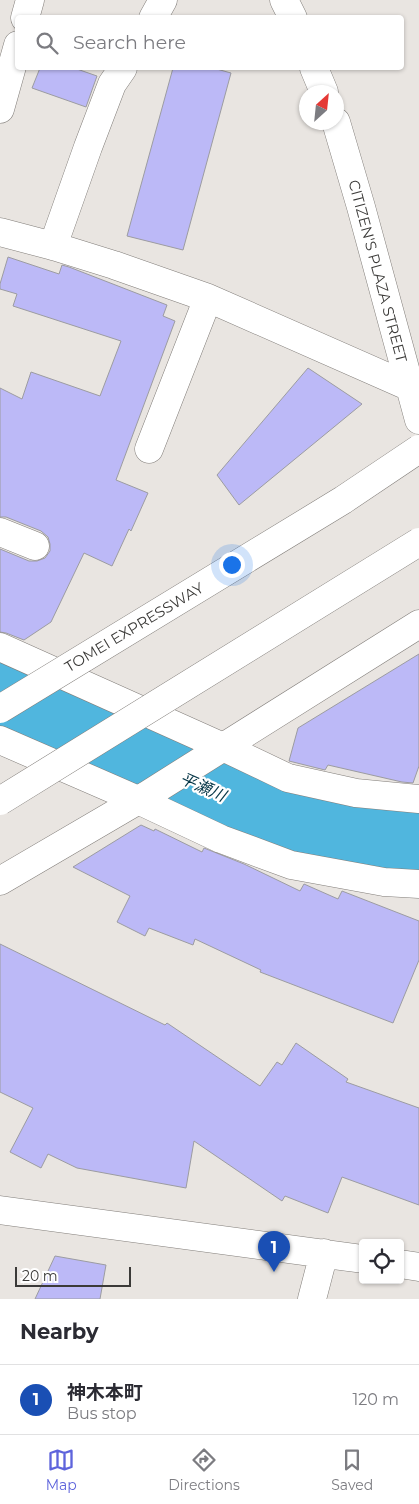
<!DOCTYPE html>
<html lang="en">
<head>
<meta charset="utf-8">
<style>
	:root { --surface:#fff; --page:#f7f7f7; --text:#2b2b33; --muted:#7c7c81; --line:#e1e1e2; --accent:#5e64dc }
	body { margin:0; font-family:Montserrat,"Noto Sans JP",sans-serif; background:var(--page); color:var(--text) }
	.controls { position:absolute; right:15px; bottom:15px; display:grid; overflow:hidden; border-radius:5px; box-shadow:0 1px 4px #0004 }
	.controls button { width:45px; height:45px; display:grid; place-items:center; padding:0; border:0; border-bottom:1px solid var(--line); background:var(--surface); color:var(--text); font:25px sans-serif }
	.compass { position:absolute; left:299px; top:85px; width:45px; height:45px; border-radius:50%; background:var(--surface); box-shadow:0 1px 4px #0004; rotate:27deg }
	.scale { position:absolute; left:15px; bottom:12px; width:116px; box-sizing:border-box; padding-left:5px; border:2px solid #3b3a38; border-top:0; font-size:14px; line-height:18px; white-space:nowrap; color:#3b3a38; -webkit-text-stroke:4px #fff; paint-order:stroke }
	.you { position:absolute; left:231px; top:564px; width:18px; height:18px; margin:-12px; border:4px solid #fff; border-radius:50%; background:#1a73e8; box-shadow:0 0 0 8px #1a73e833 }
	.badge { display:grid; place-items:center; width:32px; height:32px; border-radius:50%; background:var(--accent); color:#fff; font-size:16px; font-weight:700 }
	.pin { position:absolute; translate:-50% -41px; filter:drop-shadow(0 1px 2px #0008) }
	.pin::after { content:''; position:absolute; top:26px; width:18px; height:15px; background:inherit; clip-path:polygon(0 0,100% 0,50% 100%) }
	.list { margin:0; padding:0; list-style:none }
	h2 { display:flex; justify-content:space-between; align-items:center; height:65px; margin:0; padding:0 20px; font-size:21px }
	h2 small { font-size:16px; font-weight:400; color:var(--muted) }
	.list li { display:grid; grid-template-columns:32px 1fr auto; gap:15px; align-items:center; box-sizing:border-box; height:70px; padding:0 20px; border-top:1px solid var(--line) }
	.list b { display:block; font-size:19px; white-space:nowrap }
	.list p { margin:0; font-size:16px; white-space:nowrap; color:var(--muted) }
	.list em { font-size:16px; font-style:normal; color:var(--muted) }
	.icon { flex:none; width:28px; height:28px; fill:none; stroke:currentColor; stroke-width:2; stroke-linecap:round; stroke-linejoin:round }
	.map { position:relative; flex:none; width:419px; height:1299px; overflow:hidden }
	.search { position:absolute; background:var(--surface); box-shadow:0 1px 4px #0004; left:15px; right:15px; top:15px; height:55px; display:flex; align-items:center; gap:12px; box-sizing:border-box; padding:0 18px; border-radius:5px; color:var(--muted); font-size:19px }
	.sheet { height:135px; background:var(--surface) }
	nav { display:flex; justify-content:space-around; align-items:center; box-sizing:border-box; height:70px; border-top:1px solid var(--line); background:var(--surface); font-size:14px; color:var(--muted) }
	nav a { display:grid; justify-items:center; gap:2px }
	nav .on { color:var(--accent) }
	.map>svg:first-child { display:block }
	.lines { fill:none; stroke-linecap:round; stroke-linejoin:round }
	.river { stroke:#50b6de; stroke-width:70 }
	.building { fill:#bcb9f7; stroke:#9c9ca1 }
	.minor-casing { stroke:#827e7a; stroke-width:29 }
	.minor { stroke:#fff; stroke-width:28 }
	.highway-bridge-casing { stroke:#827e7a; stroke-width:29; stroke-linecap:butt }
	.highway-bridge { stroke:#fff; stroke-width:28 }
	.labels { text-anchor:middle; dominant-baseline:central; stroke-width:4.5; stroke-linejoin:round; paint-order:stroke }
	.street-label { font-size:15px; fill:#3b3a38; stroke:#fff }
	.water-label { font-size:16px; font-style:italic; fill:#053546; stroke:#fff }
</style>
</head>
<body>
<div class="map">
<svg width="419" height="1299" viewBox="0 0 419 1299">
	<rect width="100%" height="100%" fill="#e9e5e1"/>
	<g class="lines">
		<path class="river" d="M 0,694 L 49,718 L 222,797 L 329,828 L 419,841"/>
	</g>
	<path class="building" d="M 40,68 L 74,68 L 97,76 L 86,107 L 32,88 Z
		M 173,68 L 213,68 L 231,73 L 183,250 L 127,236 Z
		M 8,257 L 59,274 L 62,265 L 69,267 L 167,305 L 163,316 L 175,321 L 116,480 L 148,493 L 131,531 L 129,529 L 112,566 L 84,553 L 51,622 L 24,640 L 6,633 L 0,632 L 0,549 L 29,561 L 37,561 L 45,558 L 50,551 L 50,544 L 48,537 L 41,531 L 6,517 L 0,517 L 0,388 L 22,399 L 31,372 L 100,396 L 121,341 L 13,306 L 17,294 L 0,289 L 0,284 Z
		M 308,368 L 362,404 L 239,505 L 217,475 Z
		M 419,654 L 419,766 L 413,783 L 402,782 L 328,765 L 325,770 L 289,761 L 298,728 Z
		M 141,825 L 154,831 L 155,829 L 202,852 L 204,848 L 244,864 L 300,891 L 304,884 L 338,899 L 342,891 L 419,921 L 419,960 L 393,1023 L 260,972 L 261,970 L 195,939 L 193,945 L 149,928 L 145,936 L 117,922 L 130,896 L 73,867 Z
		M 0,944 L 165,1025 L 167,1023 L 260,1086 L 277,1062 L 282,1065 L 296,1043 L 348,1079 L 346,1082 L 419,1108 L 419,1205 L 342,1177 L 328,1213 L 285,1196 L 282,1201 L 194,1141 L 186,1188 L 77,1168 L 48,1154 L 41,1168 L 10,1152 L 33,1108 L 0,1092 Z
		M 55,1256 L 106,1265 L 100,1299 L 35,1299 Z"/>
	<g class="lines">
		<defs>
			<path id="minor" d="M 284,0 L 293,18
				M 25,18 L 30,0
				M 153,18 L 163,0
				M 314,68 L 324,92
				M 0,109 L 18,45
				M 336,122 L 361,207 L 419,420
				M 0,232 L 53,246 L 114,265 L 208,298 L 419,391
				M 53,246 L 88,147 L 112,84 L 123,68
				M 149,449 L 208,298
				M 0,532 L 35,546
				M 0,647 L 223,747 L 288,778 L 356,793 L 419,799
				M 0,740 L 138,800 L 221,839 L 291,865 L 384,882 L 419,884
				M 0,881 L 147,795 L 419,624
				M 0,1210 L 363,1259
				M 400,1264 L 419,1267
				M 312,1299 L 324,1253"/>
		</defs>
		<use href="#minor" class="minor-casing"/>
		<use href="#minor" class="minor"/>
		<defs>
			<path id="highway-bridge" d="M 0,709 L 343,500 L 419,449
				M 0,801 L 419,542"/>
		</defs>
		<use href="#highway-bridge" class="highway-bridge-casing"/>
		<use href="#highway-bridge" class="highway-bridge"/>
	</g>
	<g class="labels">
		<g class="street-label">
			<text transform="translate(378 271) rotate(75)">CITIZEN'S PLAZA STREET</text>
			<text transform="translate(134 627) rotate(-31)">TOMEI EXPRESSWAY</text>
		</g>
		<g class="water-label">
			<text transform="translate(203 787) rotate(24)">平瀬川</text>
		</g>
	</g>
</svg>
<div class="controls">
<button><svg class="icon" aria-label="locate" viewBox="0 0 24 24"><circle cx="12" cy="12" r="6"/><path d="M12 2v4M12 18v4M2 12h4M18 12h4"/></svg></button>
</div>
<svg class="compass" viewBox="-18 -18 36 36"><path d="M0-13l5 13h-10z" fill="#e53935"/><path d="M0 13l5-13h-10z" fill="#7c7c81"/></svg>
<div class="scale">20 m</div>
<div class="you"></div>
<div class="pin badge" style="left:274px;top:1272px;background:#1a4fb4">1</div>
<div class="search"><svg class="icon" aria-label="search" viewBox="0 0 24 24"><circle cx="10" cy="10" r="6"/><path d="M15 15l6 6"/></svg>Search here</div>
</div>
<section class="sheet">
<h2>Nearby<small></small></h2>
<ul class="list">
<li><span class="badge" style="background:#1a4fb4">1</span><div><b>神木本町</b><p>Bus stop</p></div><em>120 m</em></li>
</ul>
</section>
<nav>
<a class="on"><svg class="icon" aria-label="map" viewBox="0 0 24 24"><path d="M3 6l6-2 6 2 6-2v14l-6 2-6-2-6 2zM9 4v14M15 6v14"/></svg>Map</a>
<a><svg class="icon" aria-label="directions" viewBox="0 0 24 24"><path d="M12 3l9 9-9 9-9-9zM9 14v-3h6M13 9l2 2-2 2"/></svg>Directions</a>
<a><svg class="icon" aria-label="saved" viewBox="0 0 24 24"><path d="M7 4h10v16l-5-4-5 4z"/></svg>Saved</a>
</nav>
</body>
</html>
